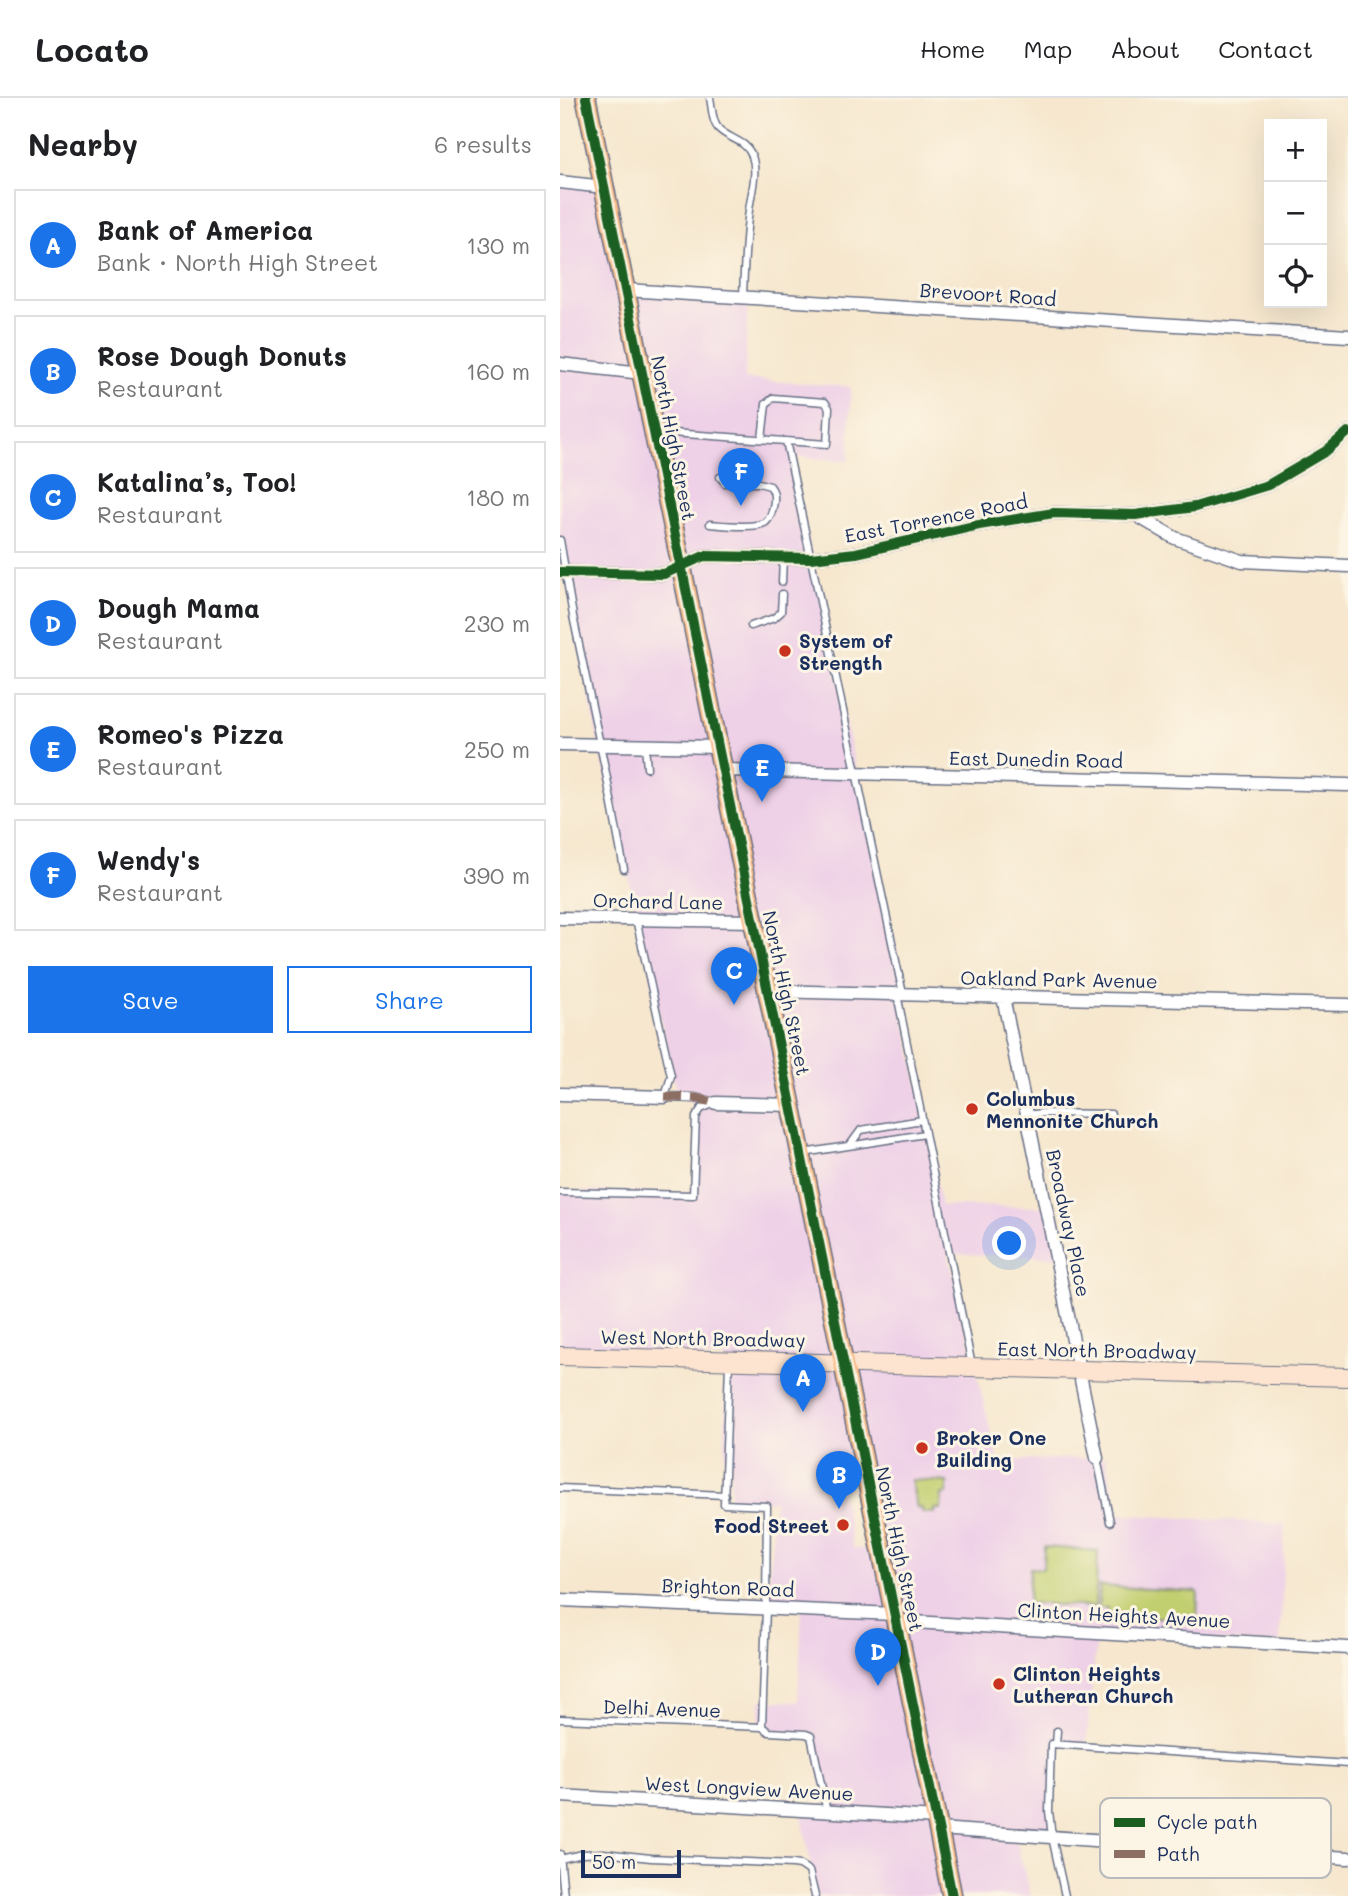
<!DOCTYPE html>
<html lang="en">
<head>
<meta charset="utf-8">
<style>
	:root { --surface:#fff; --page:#f6f6f6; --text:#202124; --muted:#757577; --line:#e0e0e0; --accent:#1a73e8 }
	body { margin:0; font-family:Mali,sans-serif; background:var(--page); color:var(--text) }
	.controls { position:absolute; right:21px; top:21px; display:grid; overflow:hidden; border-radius:0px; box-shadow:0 7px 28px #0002 }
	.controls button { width:63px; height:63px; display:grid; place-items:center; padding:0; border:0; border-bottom:2px solid var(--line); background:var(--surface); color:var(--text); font:35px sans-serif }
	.scale { position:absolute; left:21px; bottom:18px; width:100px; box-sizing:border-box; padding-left:7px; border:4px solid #1b2f5e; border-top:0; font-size:19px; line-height:24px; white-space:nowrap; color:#1b2f5e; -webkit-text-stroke:5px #fcf5e5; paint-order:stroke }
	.you { position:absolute; left:450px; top:1146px; width:24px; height:24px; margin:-18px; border:5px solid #fff; border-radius:50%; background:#1a73e8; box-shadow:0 0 0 10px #1a73e833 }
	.badge { display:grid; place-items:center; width:46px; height:46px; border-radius:50%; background:var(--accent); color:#fff; font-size:23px; font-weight:700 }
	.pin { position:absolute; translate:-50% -58px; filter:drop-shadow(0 2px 4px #0008) }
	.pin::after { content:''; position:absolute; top:37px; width:24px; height:21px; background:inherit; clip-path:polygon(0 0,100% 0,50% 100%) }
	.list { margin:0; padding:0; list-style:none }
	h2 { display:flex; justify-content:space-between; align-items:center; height:91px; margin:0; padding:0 28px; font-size:30px }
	h2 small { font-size:23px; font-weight:400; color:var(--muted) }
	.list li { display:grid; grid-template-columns:46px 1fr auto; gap:21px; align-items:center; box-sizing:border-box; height:112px; margin:0 14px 14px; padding:0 14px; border:2px solid var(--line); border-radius:0px }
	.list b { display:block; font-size:26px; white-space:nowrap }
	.list p { margin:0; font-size:23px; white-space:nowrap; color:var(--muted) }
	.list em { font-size:23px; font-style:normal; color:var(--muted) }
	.actions { display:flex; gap:14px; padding:21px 28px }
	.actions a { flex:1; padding:16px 0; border:2px solid var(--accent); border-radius:0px; text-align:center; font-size:24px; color:var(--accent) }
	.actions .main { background:var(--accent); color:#fff }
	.icon { flex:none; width:38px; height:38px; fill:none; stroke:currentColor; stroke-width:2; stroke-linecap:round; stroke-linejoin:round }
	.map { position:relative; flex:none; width:788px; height:1798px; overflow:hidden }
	header { display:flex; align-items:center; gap:42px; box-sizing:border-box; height:98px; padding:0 35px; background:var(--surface); border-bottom:2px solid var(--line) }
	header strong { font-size:33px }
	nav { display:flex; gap:38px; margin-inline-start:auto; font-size:24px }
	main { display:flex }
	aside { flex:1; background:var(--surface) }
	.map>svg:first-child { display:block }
	.built { fill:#eed0e7; fill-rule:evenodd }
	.green { fill:#c2cf70; stroke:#6e7f67; stroke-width:2 }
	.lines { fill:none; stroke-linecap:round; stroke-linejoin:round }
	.service-casing { stroke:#686f85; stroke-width:9 }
	.pedestrian-casing { stroke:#686f85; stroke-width:11 }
	.minor-casing { stroke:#686f85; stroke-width:15 }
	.secondary-casing { stroke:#686f85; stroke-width:20 }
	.primary-casing { stroke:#686f85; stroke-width:22 }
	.service { stroke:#fff; stroke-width:6 }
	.pedestrian { stroke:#fff; stroke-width:9 }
	.minor { stroke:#fff; stroke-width:12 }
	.secondary { stroke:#fde4d0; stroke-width:18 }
	.primary { stroke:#f9bc89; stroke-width:19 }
	.quiet { stroke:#8d6e63; stroke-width:9; stroke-dasharray:18 9; stroke-linecap:butt }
	.cycleway-casing { stroke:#fcf5e5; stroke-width:15 }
	.cycleway { stroke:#1b5e20; stroke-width:10 }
	.poi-dot { fill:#c8321e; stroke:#fcf5e5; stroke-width:2.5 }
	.labels { text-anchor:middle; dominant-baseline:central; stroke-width:6; stroke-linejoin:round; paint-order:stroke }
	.street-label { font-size:19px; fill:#1b2f5e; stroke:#fcf5e5 }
	.poi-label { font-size:19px; font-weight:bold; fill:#1b2f5e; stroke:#fcf5e5; text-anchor:start }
	.key { fill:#fcf5e5; stroke:#b8babc; stroke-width:2 }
	.key-label { font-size:19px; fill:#1b2f5e }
</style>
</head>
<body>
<header>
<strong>Locato</strong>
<nav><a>Home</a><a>Map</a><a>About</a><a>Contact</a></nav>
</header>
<main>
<aside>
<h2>Nearby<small>6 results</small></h2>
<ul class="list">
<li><span class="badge">A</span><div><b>Bank of America</b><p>Bank · North High Street</p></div><em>130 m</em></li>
<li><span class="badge">B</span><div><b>Rose Dough Donuts</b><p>Restaurant</p></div><em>160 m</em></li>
<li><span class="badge">C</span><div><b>Katalina’s, Too!</b><p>Restaurant</p></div><em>180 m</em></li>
<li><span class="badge">D</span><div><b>Dough Mama</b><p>Restaurant</p></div><em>230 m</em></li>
<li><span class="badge">E</span><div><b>Romeo's Pizza</b><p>Restaurant</p></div><em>250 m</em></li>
<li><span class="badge">F</span><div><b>Wendy's</b><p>Restaurant</p></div><em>390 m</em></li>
</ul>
<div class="actions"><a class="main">Save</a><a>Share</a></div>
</aside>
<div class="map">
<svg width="788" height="1798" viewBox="0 0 788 1798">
	<rect width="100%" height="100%" fill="#fcf5e5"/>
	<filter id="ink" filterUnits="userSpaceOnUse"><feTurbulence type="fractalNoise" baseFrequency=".0143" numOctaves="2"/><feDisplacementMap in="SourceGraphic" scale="14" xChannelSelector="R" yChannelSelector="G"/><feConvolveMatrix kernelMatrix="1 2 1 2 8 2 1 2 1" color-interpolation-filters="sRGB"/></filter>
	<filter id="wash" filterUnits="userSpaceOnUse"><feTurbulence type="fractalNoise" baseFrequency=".00686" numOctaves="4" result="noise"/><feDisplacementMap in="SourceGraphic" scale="28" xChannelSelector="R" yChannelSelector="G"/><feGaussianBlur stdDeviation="1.57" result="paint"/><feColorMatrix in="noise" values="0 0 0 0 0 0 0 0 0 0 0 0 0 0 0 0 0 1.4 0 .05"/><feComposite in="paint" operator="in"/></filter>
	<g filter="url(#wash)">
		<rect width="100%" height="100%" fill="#f6e7ce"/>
		<path class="built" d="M 0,81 L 45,85 L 69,192 L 188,197 L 185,281 L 291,289 L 289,363 L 231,358 L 296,673 L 349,906 L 342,906 L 381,1108 L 496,1109 L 506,1159 L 388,1156 L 438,1363 L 546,1359 L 558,1416 L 725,1426 L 720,1546 L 537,1535 L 526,1649 L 496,1647 L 490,1738 L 454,1735 L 471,1798 L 256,1798 L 241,1712 L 267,1714 L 251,1634 L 199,1632 L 201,1602 L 238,1604 L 242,1510 L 207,1509 L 215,1403 L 170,1400 L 172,1361 L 165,1361 L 166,1260 L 0,1257 L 0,1093 L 136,1095 L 138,1009 L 117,994 L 40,651 L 0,455 ZM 276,1367 L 305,1367 L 322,1451 L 293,1450 Z"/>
		<path class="green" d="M 351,1382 L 387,1384 L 387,1396 L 382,1396 L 381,1411 L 374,1411 L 374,1415 L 362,1414 L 362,1410 L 357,1410 Z
			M 484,1449 L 538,1453 L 535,1509 L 468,1505 L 470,1470 L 483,1471 Z
			M 540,1488 L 638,1494 L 637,1522 L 547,1516 L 547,1510 L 538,1510 Z"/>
	</g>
	<g filter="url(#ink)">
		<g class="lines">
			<defs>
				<path id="service" d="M 150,0 C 152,9 152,25 159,31 C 170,42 185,41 192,58 C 198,74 191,96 189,112 C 185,141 184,170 183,199
					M 97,334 L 267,346 L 269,310 L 265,304 L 213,300 L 206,306 L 202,341
					M 226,343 L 343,896
					M 150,426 C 163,427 196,431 206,424 C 210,420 212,414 213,409 C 215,401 215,394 210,388 L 199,385 L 165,385 L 160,379
					M 0,442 L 13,518 L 45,670 L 64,771
					M 222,484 L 223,460
					M 191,528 L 214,520 L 221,514 L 222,496
					M 85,648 L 87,670
					M 76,821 L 111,978 L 105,999
					M 337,896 L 412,1268
					M 467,1017 L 482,1015 L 551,1016
					M 290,1047 L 301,1032 L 362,1022
					M 243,1055 L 365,1036
					M 0,1094 L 133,1097 L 136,1019 L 141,1011 L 155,1005
					M 169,1266 L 164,1406 L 207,1408 L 206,1510 L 202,1629
					M 537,1360 L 550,1424
					M 0,1390 L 165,1397
					M 0,1621 L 202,1629 L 209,1634 L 246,1636 L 251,1638 L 267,1714
					M 496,1646 L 497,1633
					M 0,1756 L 4,1798
					M 0,1761 L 23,1756 L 43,1755 L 91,1760 L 233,1766 L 240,1767 L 249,1773 L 255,1798
					M 505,1798 L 492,1739 L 489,1713 L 491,1646 L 788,1666"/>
				<path id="pedestrian" d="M 105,999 L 135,1000 L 156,1005"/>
				<path id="minor" d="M 0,84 L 44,89
					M 66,192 L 788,238
					M 0,266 L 82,275
					M 576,417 L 615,440 L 682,463 L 788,468
					M 0,474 L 104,476 L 144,458 L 251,460 L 296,455 L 419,427 L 494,415 L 575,417 L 635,409 L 708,387 L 766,353 L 788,334
					M 0,646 L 159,649
					M 164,672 L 788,687
					M 0,820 L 194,823
					M 209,893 L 788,907
					M 443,899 L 537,1360
					M 0,996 L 105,999
					M 156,1005 L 232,1007
					M 0,1502 L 335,1516
					M 337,1523 L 788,1550
					M 0,1698 L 377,1720
					M 379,1731 L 788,1760"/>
				<path id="secondary" d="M 0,1258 L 788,1279"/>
				<path id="primary" d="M 26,0 L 392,1798"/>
			</defs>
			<use href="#service" class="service-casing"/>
			<use href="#pedestrian" class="pedestrian-casing"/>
			<use href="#minor" class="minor-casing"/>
			<use href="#secondary" class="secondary-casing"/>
			<use href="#primary" class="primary-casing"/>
			<use href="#service" class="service"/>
			<use href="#pedestrian" class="pedestrian"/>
			<use href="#minor" class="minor"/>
			<use href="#secondary" class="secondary"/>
			<use href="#primary" class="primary"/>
			<path class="quiet" d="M 105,999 L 135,1000 L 156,1005"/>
			<defs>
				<path id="cycleway" d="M 26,0 L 392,1798
					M 0,474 L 104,476 L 144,458 L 251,460 L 296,455 L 419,427 L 494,415 L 575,417 L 635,409 L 708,387 L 766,353 L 788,334"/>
			</defs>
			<use href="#cycleway" class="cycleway-casing"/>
			<use href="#cycleway" class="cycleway"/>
		</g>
	</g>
	<g class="poi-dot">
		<circle cx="225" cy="553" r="7"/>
		<circle cx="412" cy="1011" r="7"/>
		<circle cx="362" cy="1350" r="7"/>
		<circle cx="283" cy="1427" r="7"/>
		<circle cx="439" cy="1586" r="7"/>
	</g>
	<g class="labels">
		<g class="street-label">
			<text transform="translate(428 196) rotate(4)">Brevoort Road</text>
			<text transform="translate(114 340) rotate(79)">North High Street</text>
			<text transform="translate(376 420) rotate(-11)">East Torrence Road</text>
			<text transform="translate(476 661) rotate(1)">East Dunedin Road</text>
			<text transform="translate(98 803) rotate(1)">Orchard Lane</text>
			<text transform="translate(499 881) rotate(1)">Oakland Park Avenue</text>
			<text transform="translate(227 895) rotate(78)">North High Street</text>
			<text transform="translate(509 1125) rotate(78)">Broadway Place</text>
			<text transform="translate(143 1240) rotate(1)">West North Broadway</text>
			<text transform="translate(537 1252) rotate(1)">East North Broadway</text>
			<text transform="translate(340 1451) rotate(78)">North High Street</text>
			<text transform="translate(168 1489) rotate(2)">Brighton Road</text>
			<text transform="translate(564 1517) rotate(3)">Clinton Heights Avenue</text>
			<text transform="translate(102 1610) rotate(2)">Delhi Avenue</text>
			<text transform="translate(189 1690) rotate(3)">West Longview Avenue</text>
		</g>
		<g class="poi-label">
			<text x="239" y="542">System of<tspan x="239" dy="22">Strength</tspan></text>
			<text x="426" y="1000">Columbus<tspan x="426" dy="22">Mennonite Church</tspan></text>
			<text x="376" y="1339">Broker One<tspan x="376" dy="22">Building</tspan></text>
			<text x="269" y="1427" text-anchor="end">Food Street</text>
			<text x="453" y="1575">Clinton Heights<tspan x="453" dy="22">Lutheran Church</tspan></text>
		</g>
	</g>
	<rect x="540" y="1700" width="231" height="80" rx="10" class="key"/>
	<rect x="554" y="1720" width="31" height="9" fill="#1b5e20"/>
	<rect x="554" y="1752" width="31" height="8" fill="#8d6e63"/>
	<g class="key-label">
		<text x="597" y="1731">Cycle path</text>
		<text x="597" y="1763">Path</text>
	</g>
</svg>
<div class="controls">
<button>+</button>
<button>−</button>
<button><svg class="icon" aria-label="locate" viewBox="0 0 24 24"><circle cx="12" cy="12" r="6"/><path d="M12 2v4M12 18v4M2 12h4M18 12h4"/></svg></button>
</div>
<div class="scale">50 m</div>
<div class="you"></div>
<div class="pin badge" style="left:243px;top:1314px">A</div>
<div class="pin badge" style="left:279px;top:1411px">B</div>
<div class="pin badge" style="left:174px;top:907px">C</div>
<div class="pin badge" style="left:318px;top:1588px">D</div>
<div class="pin badge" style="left:202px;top:704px">E</div>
<div class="pin badge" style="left:181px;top:408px">F</div>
</div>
</main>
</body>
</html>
